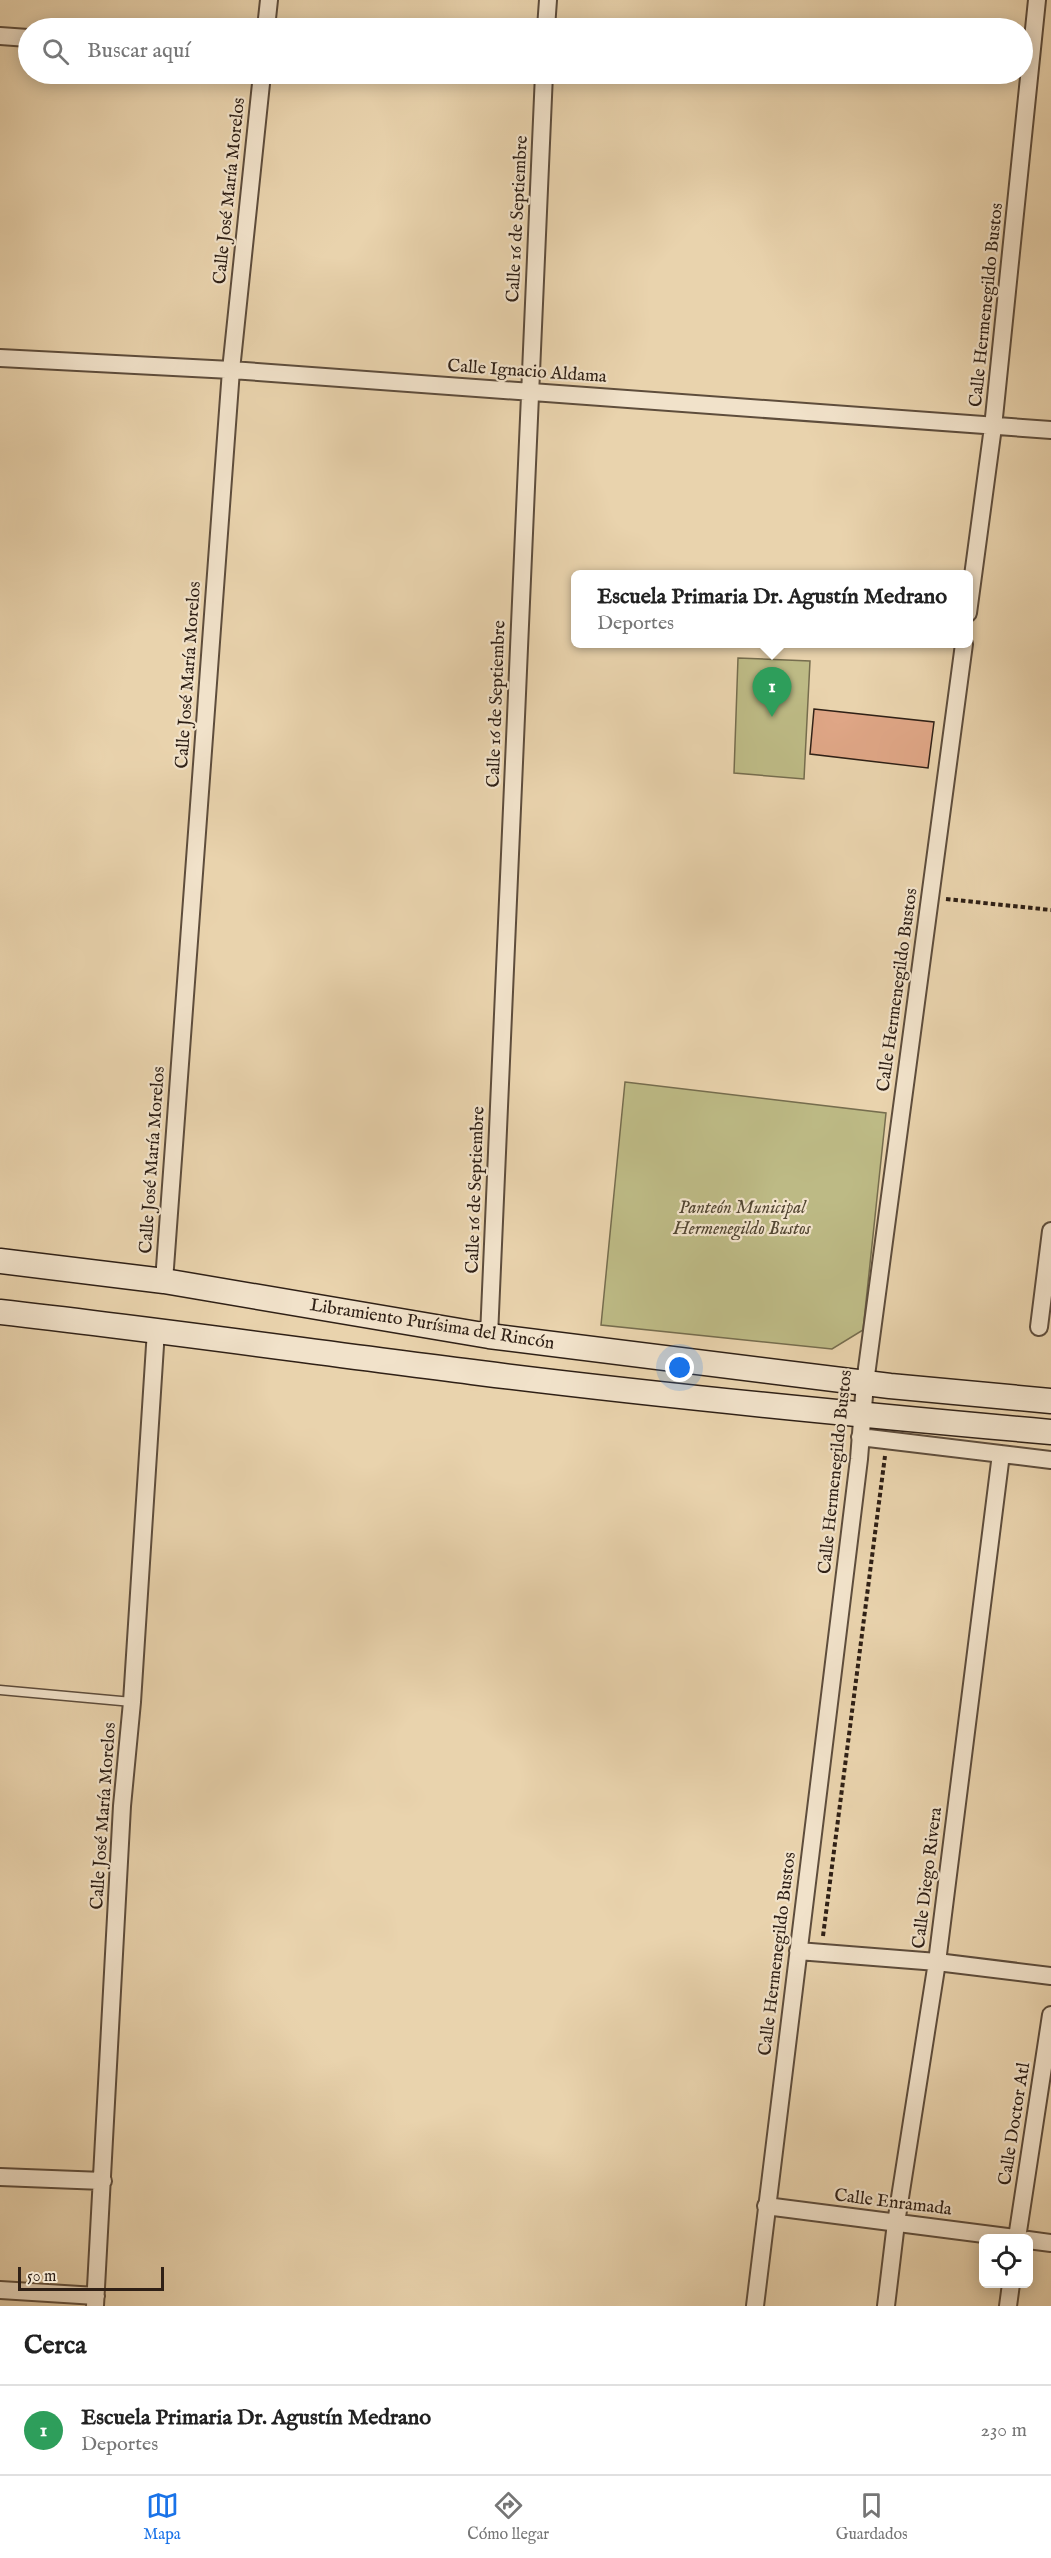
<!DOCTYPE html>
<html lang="es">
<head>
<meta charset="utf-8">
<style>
	:root { --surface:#fff; --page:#f2f2f2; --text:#222; --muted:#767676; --line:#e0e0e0; --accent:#1a73e8 }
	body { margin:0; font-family:"IM FELL English",serif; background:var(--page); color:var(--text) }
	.controls { position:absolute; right:18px; bottom:18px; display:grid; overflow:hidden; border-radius:9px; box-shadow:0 3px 15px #0003 }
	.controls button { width:54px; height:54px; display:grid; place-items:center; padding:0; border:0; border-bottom:2px solid var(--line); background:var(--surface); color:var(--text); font:30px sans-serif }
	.scale { position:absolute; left:18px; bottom:15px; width:146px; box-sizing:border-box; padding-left:6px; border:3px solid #2f2016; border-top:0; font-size:16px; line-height:21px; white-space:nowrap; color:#2f2016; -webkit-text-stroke:4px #f1e2ca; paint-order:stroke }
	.you { position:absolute; left:680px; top:1368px; width:21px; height:21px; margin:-15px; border:4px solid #fff; border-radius:50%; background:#1a73e8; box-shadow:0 0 0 9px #1a73e833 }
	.badge { display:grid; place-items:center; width:39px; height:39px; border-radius:50%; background:var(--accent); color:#fff; font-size:20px; font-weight:700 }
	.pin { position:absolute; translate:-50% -50px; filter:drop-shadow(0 2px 3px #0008) }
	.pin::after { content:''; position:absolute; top:32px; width:21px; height:18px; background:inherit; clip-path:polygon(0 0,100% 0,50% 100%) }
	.popup { position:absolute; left:571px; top:570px; width:402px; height:78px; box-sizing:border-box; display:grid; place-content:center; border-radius:9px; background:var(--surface); filter:drop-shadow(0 2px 4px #0005); font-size:20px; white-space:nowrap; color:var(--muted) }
	.popup b { font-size:22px; color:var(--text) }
	.popup::after { content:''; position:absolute; left:50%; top:100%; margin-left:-12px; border:12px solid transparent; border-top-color:var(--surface) }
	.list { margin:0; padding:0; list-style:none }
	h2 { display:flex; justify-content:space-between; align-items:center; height:78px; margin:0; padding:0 24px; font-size:26px }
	h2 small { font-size:20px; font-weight:400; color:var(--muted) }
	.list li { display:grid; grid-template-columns:39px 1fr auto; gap:18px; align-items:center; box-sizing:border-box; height:90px; padding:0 24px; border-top:2px solid var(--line) }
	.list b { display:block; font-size:22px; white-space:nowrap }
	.list p { margin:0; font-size:20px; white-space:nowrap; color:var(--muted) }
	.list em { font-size:20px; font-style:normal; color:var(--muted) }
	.icon { flex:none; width:33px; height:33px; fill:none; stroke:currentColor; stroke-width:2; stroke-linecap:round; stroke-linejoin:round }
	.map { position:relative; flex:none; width:1051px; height:2306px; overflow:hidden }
	.search { position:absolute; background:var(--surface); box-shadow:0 3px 15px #0003; left:18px; right:18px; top:18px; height:66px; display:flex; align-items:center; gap:15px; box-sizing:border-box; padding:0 21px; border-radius:33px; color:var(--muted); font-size:22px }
	.sheet { height:168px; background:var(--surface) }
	nav { display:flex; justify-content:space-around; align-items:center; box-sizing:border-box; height:84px; border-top:2px solid var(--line); background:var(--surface); font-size:16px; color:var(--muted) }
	nav a { display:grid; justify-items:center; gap:3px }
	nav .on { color:var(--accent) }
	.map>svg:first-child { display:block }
	.green { fill:#bdba85; stroke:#766d4e; stroke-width:1.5 }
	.building { fill:#dfa686; stroke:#2f2016; stroke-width:1.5 }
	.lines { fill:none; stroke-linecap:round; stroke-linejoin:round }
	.service-casing { stroke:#5e4d3c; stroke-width:11 }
	.minor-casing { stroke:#5e4d3c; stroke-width:20 }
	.secondary-casing { stroke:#2f2016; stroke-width:27 }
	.path { stroke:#2f2016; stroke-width:4; stroke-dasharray:4.5 3; stroke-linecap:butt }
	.service { stroke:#f1e2ca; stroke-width:8 }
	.minor { stroke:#f1e2ca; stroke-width:16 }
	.secondary { stroke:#f1e2ca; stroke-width:24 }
	.labels { text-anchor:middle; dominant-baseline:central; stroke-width:4.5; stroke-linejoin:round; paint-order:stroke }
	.street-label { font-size:18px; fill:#2f2016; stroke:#f1e2ca }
	.park-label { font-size:18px; font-style:italic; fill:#524632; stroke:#f1e2ca }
</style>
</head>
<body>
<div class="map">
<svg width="1051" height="2306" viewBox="0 0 1051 2306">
	<rect width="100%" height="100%" fill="#e9d3ad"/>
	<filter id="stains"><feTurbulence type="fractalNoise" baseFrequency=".00333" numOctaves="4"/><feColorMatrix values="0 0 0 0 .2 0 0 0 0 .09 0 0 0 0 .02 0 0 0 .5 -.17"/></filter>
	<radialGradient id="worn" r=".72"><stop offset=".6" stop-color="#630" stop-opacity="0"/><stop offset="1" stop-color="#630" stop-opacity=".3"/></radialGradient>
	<path class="green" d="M 738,658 L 810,661 L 804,779 L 734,773 Z
		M 625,1082 L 886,1113 L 863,1330 L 832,1349 L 601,1325 Z"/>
	<path class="building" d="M 814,709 L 934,722 L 928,768 L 810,754 Z"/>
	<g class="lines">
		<defs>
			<path id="service" d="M 0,1690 L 132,1702"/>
			<path id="minor" d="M 266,28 L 269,0
				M 546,28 L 548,0
				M 0,36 L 28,38
				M 0,358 L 231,370 L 1051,430
				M 968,613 L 993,427 L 1037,0
				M 164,1281 L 231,370 L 262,74
				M 1039,1327 L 1051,1231
				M 489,1336 L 544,74
				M 860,1437 L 1051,1460
				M 798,1951 L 937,1962 L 1051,1976
				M 0,2177 L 103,2181
				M 766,2206 L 1015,2238
				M 1017,2238 L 1051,2015
				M 1028,2240 L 1051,2243
				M 0,2290 L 96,2296
				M 95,2306 L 122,1806 L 132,1702 L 156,1330
				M 755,2306 L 859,1459 L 865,1383 L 964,644
				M 886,2306 L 896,2223 L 937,1962 L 1001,1454
				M 1008,2306 L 1011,2284"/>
			<path id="secondary" d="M 0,1261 L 164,1281 L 489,1336 L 890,1386 L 1051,1401
				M 0,1312 C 160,1330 320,1353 480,1373 C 670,1397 860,1415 1051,1432"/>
		</defs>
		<use href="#service" class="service-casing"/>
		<use href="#minor" class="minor-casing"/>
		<use href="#secondary" class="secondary-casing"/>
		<path class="path" d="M 946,899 L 1051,910
			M 823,1936 L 885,1456"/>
		<use href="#service" class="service"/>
		<use href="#minor" class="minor"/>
		<use href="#secondary" class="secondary"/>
	</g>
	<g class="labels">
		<g class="street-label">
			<text transform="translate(230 191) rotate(-84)">Calle José María Morelos</text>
			<text transform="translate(518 219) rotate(-87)">Calle 16 de Septiembre</text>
			<text transform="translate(987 305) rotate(-84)">Calle Hermenegildo Bustos</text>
			<text transform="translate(527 372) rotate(4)">Calle Ignacio Aldama</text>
			<text transform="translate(189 675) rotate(-86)">Calle José María Morelos</text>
			<text transform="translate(497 704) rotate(-88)">Calle 16 de Septiembre</text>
			<text transform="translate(898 990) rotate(-82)">Calle Hermenegildo Bustos</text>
			<text transform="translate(153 1160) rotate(-86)">Calle José María Morelos</text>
			<text transform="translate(476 1190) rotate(-88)">Calle 16 de Septiembre</text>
			<text transform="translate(432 1325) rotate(9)">Libramiento Purísima del Rincón</text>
			<text transform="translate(836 1472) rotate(-84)">Calle Hermenegildo Bustos</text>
			<text transform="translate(104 1816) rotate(-86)">Calle José María Morelos</text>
			<text transform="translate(928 1878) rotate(-83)">Calle Diego Rivera</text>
			<text transform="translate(778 1954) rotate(-83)">Calle Hermenegildo Bustos</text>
			<text transform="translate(1015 2124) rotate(-81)">Calle Doctor Atl</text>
			<text transform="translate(893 2203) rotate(7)">Calle Enramada</text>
		</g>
		<g class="park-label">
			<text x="742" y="1208">Panteón Municipal<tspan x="742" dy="21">Hermenegildo Bustos</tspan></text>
		</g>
	</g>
	<rect width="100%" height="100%" filter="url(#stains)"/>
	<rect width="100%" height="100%" fill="url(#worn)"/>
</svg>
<div class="controls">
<button><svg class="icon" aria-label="locate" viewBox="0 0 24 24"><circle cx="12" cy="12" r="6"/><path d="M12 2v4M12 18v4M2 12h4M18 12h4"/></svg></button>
</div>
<div class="scale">50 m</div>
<div class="you"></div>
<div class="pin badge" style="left:772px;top:717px;background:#2e9e5b">1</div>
<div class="popup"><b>Escuela Primaria Dr. Agustín Medrano</b>Deportes</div>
<div class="search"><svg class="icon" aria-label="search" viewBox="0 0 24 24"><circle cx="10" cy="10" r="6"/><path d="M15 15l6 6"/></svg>Buscar aquí</div>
</div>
<section class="sheet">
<h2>Cerca<small></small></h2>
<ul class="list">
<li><span class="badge" style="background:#2e9e5b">1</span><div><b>Escuela Primaria Dr. Agustín Medrano</b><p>Deportes</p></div><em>230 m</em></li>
</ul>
</section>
<nav>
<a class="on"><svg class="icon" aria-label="map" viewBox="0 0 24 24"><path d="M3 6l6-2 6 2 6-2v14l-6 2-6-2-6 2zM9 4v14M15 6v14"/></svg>Mapa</a>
<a><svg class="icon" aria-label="directions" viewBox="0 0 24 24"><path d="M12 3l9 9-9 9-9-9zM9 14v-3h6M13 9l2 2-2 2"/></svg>Cómo llegar</a>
<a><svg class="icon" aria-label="saved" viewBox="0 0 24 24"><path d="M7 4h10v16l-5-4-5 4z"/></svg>Guardados</a>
</nav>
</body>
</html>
